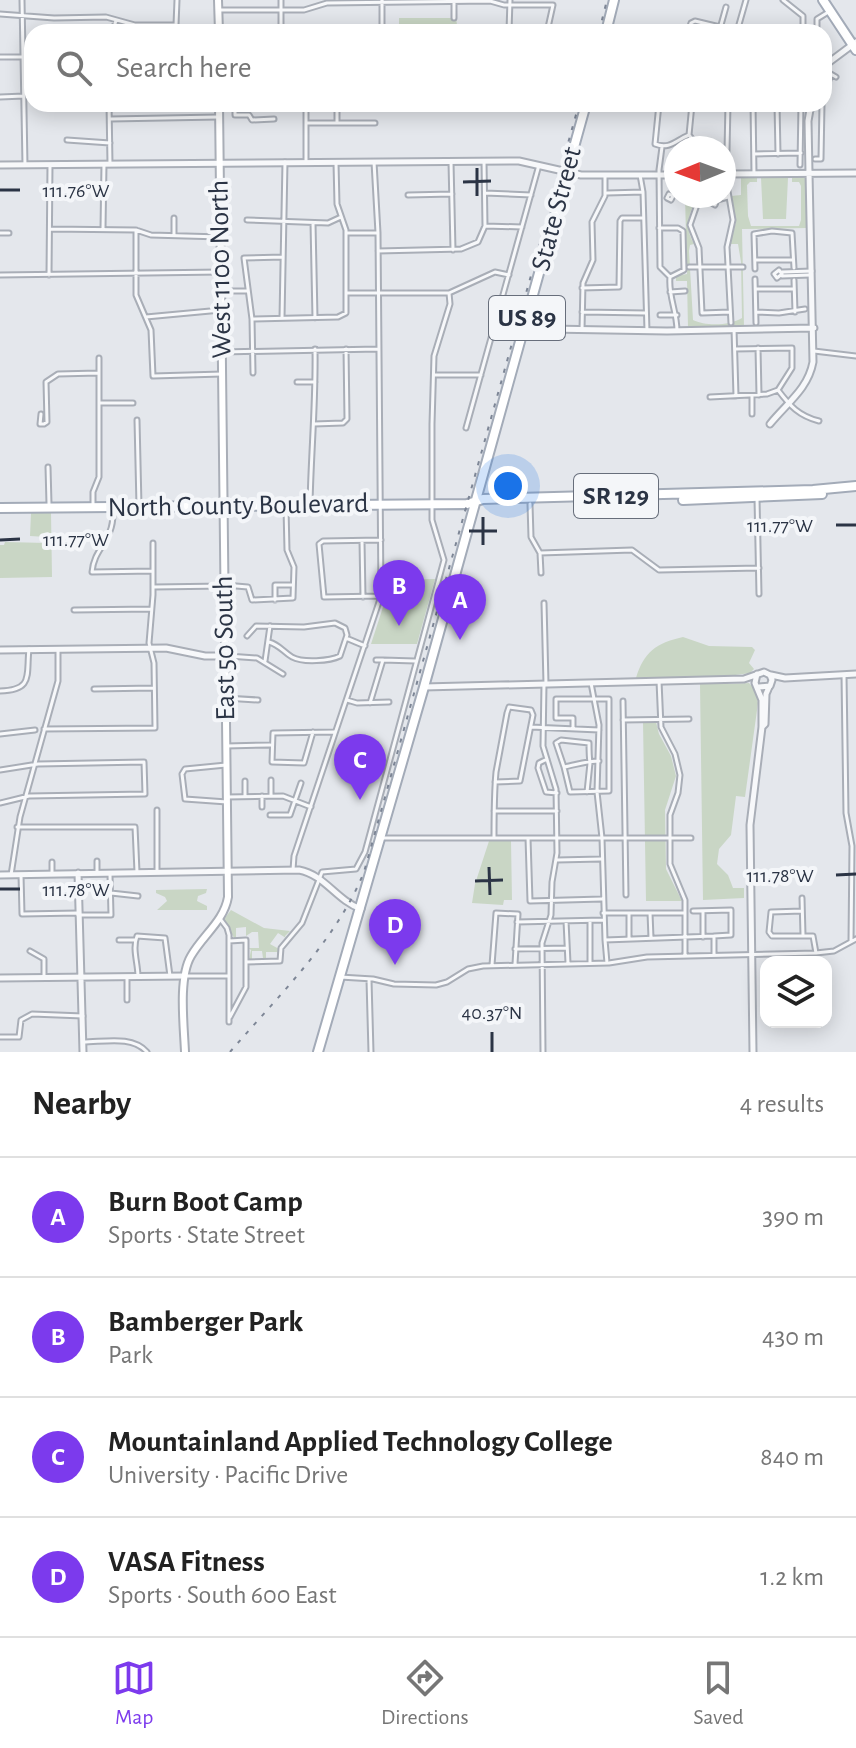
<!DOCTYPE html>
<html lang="en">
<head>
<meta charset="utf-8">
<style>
	:root { --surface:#fff; --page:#f6f6f6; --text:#222; --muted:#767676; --line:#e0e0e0; --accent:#7c3aed }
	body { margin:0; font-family:"Alegreya Sans",sans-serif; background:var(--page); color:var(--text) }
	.controls { position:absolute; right:24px; bottom:24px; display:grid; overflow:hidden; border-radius:16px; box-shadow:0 4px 20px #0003 }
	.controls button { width:72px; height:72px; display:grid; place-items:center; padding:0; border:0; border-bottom:2px solid var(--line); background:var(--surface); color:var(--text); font:40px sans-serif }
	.compass { position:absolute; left:664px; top:136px; width:72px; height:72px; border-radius:50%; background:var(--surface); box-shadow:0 4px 20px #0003; rotate:269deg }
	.you { position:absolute; left:508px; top:486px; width:28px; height:28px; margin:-20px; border:6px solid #fff; border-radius:50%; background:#1a73e8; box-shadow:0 0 0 12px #1a73e833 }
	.badge { display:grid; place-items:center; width:52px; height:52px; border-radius:50%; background:var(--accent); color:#fff; font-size:26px; font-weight:700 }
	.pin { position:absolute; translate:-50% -66px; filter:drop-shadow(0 2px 4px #0008) }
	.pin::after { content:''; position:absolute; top:42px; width:28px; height:24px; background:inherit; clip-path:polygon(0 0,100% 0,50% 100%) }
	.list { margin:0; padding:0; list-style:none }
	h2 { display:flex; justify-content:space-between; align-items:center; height:104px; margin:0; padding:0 32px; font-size:34px }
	h2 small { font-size:26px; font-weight:400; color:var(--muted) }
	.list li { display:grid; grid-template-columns:52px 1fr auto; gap:24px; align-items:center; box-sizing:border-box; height:120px; padding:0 32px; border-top:2px solid var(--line) }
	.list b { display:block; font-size:30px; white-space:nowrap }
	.list p { margin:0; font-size:26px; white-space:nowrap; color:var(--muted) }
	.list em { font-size:26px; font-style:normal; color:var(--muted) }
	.icon { flex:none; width:44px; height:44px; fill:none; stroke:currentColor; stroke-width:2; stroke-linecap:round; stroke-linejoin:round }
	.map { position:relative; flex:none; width:856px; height:1052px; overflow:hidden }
	.search { position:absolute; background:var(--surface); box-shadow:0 4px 20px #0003; left:24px; right:24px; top:24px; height:88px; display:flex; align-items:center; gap:20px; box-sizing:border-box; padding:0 28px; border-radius:24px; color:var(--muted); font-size:30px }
	.sheet { height:584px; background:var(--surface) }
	nav { display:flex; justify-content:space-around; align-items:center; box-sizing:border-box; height:112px; border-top:2px solid var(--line); background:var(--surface); font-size:22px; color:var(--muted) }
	nav a { display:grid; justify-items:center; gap:4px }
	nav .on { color:var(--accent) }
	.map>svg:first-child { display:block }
	.green { fill:#c9d6c5 }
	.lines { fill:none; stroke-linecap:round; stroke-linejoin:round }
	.minor-casing { stroke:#a9aeb7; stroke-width:7 }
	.tertiary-casing { stroke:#a9aeb7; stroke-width:9 }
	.secondary-casing { stroke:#a9aeb7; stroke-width:10 }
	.primary-casing { stroke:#a3abb8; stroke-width:12 }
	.minor { stroke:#f7f8fa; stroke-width:3 }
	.tertiary { stroke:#f7f8fa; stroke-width:5 }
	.secondary { stroke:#fff; stroke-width:6 }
	.primary { stroke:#fff; stroke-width:8 }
	.rail { stroke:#7d8696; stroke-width:2; stroke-dasharray:4 8; stroke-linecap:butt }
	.ticks { fill:none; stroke:#2b3445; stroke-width:3 }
	.labels { text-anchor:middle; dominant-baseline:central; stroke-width:8; stroke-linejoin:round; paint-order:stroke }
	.shield { fill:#f4f6f9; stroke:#676e7b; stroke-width:2 }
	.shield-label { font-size:26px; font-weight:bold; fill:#2b3445 }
	.street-label { font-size:28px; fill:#2b3445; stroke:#f4f6f9 }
	.ticks-label { font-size:20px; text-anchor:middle; fill:#2b3445; stroke:#f4f6f9; stroke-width:8; stroke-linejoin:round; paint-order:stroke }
</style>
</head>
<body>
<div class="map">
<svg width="856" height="1052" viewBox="0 0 856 1052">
	<rect width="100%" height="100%" fill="#e4e7ec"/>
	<path class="green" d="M 399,18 L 456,18 L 458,32 L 399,32 Z
		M 803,177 L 806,179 L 807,228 L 742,229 L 744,326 L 688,328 L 687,281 L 676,281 L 676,276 L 687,274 L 685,196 L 688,196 L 690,206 L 693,206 C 687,220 686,230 694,244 L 690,245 L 689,251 L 693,320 C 705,326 729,326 742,318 L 741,262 L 738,244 L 730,244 L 736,222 L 731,196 L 741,195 L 741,178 L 757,178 L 757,182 L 750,182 L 747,185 L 748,216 L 751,226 L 799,226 L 801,220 L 801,186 L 799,182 L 792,182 L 792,178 Z
		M 761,178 L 788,178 L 786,219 L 763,219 Z
		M 31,513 L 51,513 L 52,577 L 0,578 L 0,545 L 4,545 L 5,542 L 47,543 L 47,537 L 30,536 Z
		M 435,579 L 417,644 L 371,644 L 384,604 L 386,580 Z
		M 683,637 L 709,646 L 752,647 L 755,650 L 749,663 L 754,669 L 750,673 L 721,677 L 636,678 C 644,652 656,643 683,637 Z
		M 726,681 L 729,684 L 749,683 L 756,691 L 758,703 L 745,797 L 736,796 L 731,835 L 719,849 L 717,864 L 728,875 L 733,888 L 744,888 L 744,898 L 703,900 L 700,684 Z
		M 643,722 L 656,722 L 659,734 L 671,756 L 676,776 L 665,810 L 666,869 L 682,901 L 646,901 Z
		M 489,841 L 511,841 L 512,900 L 504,900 L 503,905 L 472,903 L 475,884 Z
		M 207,889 L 206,893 L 198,896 L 197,901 L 207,906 L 207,910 L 157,910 L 167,901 L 165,897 L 156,893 L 156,890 Z
		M 231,910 L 264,928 L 290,931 L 285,936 L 286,938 L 278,933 L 270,944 L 279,949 L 278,959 L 277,952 L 266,952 L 266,960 L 263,958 L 262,951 L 252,951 L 252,961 L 249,960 L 251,950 L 248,948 L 259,948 L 258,932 L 252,932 L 246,936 L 246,927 L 236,928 L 236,938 L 234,938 L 224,919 Z"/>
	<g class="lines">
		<defs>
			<path id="minor" d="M 22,0 L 25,165
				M 746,0 L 738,28 L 753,32
				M 783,0 L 803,16 L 803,32
				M 454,1 L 454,18
				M 219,10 L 304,10 L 327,3 L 490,1 L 504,5 L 553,5 L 547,32
				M 0,14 L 54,18 L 106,17 L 135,25 L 176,25 L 177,0
				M 509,31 L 510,0
				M 113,32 L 116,20
				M 281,32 L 281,0
				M 382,32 L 382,0
				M 688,32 L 691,23 L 695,21 L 720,27
				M 719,32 L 726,7
				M 817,32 L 817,19 L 830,11
				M 0,57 L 32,57
				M 824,70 L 836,77
				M 824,95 L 831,74
				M 0,97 L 24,96
				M 109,104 L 110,164
				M 235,104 L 235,115 L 249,115 L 252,120 L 274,119
				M 306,104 L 306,162
				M 337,104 L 337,123
				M 659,104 L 655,144 C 670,150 676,140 689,135
				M 692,104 L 689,135 L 699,148
				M 753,104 L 754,174
				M 777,104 L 778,154
				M 753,105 L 796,104
				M 110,119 L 218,117
				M 306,123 L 375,123
				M 67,140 L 110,143
				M 662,147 L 659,170 L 660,267 L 670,277
				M 724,151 L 727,151 L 728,104
				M 754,154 L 801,153
				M 815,159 L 821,159 L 822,104
				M 451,162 L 453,250
				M 800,165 L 801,104
				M 725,174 L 733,220 L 727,247 L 731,323
				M 640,175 L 643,192 L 647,331
				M 485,193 L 531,195
				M 607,193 L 643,192
				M 669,194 L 673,196 L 671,200 L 667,198 Z
				M 408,195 L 452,194
				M 700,196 L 690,225 L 699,248 L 702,313 L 730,312
				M 717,200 L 713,197 L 710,202 L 715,205 L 717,200 L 728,197
				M 174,218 L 174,234
				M 247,220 L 328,223 L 341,217
				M 313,223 L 315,318
				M 485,226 L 522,227
				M 103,228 L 104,164
				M 659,228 L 678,228 L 683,231 L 684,270 L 670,277
				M 50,229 L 136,230 L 151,235 L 221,237
				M 136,230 L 136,295 L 151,330 L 153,376 L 222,374
				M 0,233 L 9,233
				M 346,233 L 378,233
				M 378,251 L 461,249 L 478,242 L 485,226 L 484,161
				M 755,260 L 793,260
				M 689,267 L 743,267
				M 755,269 L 754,234 L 772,231 L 792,233 L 794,268
				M 779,270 L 782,274 L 777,278 L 774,274 Z
				M 782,272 L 812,271
				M 0,275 L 221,272
				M 49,275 L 50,165
				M 782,276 L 810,275
				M 670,277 C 668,296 677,311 677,331
				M 755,279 L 756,323
				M 794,280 L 795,312
				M 582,288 L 619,287 L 620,221 L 622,218 L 643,218
				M 756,289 L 794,289
				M 222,291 L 247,291
				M 670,292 L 685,291
				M 347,293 L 449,293 L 495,272 L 509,275
				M 582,312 L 646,313
				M 756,312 L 779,313 L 805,309
				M 660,315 L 677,315
				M 146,317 L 221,310
				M 282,318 L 285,162
				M 252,319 L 338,317 L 346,313 L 346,230 L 337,204 L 336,163
				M 734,329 L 736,396
				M 582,330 L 583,283 L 593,260 L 592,222 L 605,196 L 605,175
				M 758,348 L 759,395
				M 735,349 L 792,348 L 792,368 L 778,390
				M 814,351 L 856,356
				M 222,352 L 378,349
				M 253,373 L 252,319 L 244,258 L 283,257
				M 434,375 L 481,375
				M 297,382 L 315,382
				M 778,390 C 790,406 799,416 819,421
				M 752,396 L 752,414
				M 710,397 L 767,394 L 778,390
				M 99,403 L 133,403
				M 41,414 L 40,424 L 44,424 L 47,422 L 46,382 L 58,374 L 98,373
				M 137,420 L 139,506
				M 314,424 L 343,423 L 347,419 L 346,349
				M 466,428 L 539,165
				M 48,467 L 49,504
				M 757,498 L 759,594
				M 530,504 L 531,537 L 540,553 L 541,573
				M 310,505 C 311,452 316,402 315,349
				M 93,507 L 93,492 L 99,477 L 99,358
				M 113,511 C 114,542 94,547 92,572 L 153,571
				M 381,540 L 323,541 L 319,544 L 324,597 L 381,596
				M 362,541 L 363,597
				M 540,553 L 632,550 L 659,570 L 759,568
				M 224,585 L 248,587 L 252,600 L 293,598 L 294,567 L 287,550 L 286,508
				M 154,587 L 224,586
				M 275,600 L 275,585 L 293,585
				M 544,603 L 546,684
				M 74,610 L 151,609
				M 247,636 L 256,626 L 304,627 L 335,623 L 345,628 L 347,635 L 340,656 C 330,661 303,663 292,657 C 283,652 280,645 269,642
				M 346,638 L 365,646
				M 228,656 L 257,658 L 283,674
				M 383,660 L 415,661
				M 265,661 L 270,626
				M 844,675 L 846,813 L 852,846 L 851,941
				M 659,681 L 661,727 L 675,754 L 680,775 L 678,793 L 670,815 L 670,864 L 685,900 L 685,956
				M 591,683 L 599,725 L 597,792 L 602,838 L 605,940
				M 94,689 L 154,688
				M 0,691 C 34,690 26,675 29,649
				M 225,698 L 258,700
				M 347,700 L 357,703 L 389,702
				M 623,701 L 626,895
				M 370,703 L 383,660 L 376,660
				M 623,720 L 689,719
				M 531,727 L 599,730
				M 44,729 L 155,728 L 154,663 L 149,643 L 153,595 L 153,543
				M 313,732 L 304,763 L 272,762 L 273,733 L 334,732
				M 0,734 L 35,730
				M 226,746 L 270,745
				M 547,759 L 539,763 L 538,768 L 546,792 L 557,793
				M 226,765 L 185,769 L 182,774 L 185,799 L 227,802
				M 564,767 L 570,792 L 609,791 L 609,699 L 556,699 L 556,718 L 573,718 L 573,729
				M 0,770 L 38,764 L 144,762 L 145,794 L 29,796 L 0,803
				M 271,780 L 271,795
				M 245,781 L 245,796
				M 587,792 L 590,763 C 589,756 589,750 589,743 L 561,740 L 556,743 L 564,767 C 576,765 585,761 599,761
				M 262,796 L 262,807
				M 227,797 L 283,796 L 311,807
				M 157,810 L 157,870
				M 494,811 L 557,811
				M 270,815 L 290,815 L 301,783
				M 17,827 L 135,827 L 137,872
				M 381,838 L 691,838
				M 494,838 C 494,816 494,794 496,772 L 507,713 L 509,707 L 531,710 L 533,715 L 520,781 L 495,782
				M 528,838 L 530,901 L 602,899
				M 557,860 L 601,859
				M 97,861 L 97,873
				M 52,862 L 52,874
				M 293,870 L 294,856 L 381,596 L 378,233 L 374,162
				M 11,875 L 20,817 L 58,681 L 58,649
				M 21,875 L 22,914 L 78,913
				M 111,893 L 138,896
				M 802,898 L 803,935
				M 693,911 L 731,910 L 731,935 L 714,936 L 714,955
				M 802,911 L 771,912 L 769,932 L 772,936 L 813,936 L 816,953
				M 703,912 L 703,937
				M 603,913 L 685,913
				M 650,913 L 651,938
				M 629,914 L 629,938
				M 78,915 L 111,915 L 110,875
				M 221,920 L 227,928 L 229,935 L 229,1022
				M 566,921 L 568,963
				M 590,921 L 590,963
				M 517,922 L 603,920
				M 119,940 L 135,940
				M 229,941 L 246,940 L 246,987 L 230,1017
				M 515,949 L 567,948
				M 30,951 L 44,959 L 44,978
				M 246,962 L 280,961 L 281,948 L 302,923 L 322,872 L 356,869 L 365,852 L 444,560 L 432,520 L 432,424 L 434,356 L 450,304 L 449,293
				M 607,963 L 605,940 L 714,936
				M 492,965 L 496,913 L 518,914 L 515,964
				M 185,976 L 229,976
				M 127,977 L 127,1000
				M 138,977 C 138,963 132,949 137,936 L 165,938 L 170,976
				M 340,977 L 373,979 L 394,984 L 436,985 L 447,982 L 468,969 L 483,966 L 609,963 L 647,957 L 816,953 L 834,951 L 856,939
				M 369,980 L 371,1052
				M 0,1037 L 19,1037 L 21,1020 L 32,1014 L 83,1016
				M 83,1042 C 104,1042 132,1035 147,1052
				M 543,1052 L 542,943 L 551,915 L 552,882 L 557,853 L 556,789 L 543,746 L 544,684"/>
			<path id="tertiary" d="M 824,66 L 856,42
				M 0,165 L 519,161 L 581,175 L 676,175
				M 724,174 L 856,173
				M 525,324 L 549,329 L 667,331 L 814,328
				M 770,424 C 787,403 808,389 813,362 L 809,173 L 808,121 L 811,104
				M 0,650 L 166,648 L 205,656 L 225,656
				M 771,675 L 785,678 L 856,674
				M 424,687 L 744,679 L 764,672 L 770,675 L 772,680 L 770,686 L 759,687
				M 762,727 L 765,724 L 766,694 L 769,687
				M 78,873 L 83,1052
				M 0,875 L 299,870 C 325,875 336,900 361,909
				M 0,978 L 185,976
				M 753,1052 L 750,825 L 762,727 L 762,700 L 755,683 L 757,674"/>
			<path id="secondary" d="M 218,0 L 219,32
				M 185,1052 C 184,1026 178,978 191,956 C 203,935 224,921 228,897 L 219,104"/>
			<path id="primary" d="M 823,0 L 856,50
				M 606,32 L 614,0
				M 683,500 L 822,494
				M 0,508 L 467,504 L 483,499 L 813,490 L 856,486
				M 318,1052 L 424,687 L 586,104"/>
		</defs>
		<use href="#minor" class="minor-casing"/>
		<use href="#tertiary" class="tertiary-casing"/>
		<use href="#secondary" class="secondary-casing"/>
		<use href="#primary" class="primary-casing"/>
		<use href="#minor" class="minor"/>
		<use href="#tertiary" class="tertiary"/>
		<use href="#secondary" class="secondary"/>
		<use href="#primary" class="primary"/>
		<path class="rail" d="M 599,32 L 607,0
			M 230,1052 C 278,996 336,941 364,872 L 579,104"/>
	</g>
	<path class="ticks" d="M 477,168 L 477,196M 463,182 L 491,181M 0,190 L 20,190M 483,517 L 483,545M 836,525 L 856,525M 469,531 L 497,531M 0,540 L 20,539M 489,867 L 490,895M 836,875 L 856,874M 475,881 L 503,880M 0,889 L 20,889M 492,1032 L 492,1052"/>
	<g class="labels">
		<g class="shield">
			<rect x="489" y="296" width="76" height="44" rx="6"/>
			<rect x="574" y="474" width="84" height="44" rx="6"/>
		</g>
		<g class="shield-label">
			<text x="527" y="318">US 89</text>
			<text x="616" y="496">SR 129</text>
		</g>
		<g class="street-label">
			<text transform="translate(557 209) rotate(-75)">State Street</text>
			<text transform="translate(221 269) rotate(-91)">West 1100 North</text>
			<text transform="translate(238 506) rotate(-1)">North County Boulevard</text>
			<text transform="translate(225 648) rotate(-91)">East 50 South</text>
		</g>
	</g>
	<g class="ticks-label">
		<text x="76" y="197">111.76°W</text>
		<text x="780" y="532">111.77°W</text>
		<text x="76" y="546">111.77°W</text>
		<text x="780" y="882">111.78°W</text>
		<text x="76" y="896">111.78°W</text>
		<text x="492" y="1019">40.37°N</text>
	</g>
</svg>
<div class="controls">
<button><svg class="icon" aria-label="layers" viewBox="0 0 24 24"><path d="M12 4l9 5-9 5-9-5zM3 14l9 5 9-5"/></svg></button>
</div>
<svg class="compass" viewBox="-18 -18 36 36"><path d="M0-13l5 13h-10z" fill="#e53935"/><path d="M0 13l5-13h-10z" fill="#767676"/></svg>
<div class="you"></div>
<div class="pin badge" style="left:460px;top:640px">A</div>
<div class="pin badge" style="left:399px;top:626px">B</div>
<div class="pin badge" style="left:360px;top:800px">C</div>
<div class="pin badge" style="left:395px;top:965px">D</div>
<div class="search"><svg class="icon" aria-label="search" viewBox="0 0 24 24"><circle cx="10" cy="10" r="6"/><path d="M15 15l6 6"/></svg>Search here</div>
</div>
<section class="sheet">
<h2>Nearby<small>4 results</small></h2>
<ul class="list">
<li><span class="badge">A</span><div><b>Burn Boot Camp</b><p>Sports · State Street</p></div><em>390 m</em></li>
<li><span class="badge">B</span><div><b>Bamberger Park</b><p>Park</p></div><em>430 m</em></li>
<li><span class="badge">C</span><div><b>Mountainland Applied Technology College</b><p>University · Pacific Drive</p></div><em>840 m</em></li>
<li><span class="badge">D</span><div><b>VASA Fitness</b><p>Sports · South 600 East</p></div><em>1.2 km</em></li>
</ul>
</section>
<nav>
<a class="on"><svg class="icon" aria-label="map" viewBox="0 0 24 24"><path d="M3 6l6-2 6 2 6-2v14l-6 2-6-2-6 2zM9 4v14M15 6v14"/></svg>Map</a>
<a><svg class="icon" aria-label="directions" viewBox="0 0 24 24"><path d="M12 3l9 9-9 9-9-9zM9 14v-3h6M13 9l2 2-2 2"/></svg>Directions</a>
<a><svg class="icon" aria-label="saved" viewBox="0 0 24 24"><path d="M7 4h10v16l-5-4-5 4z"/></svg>Saved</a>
</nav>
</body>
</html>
